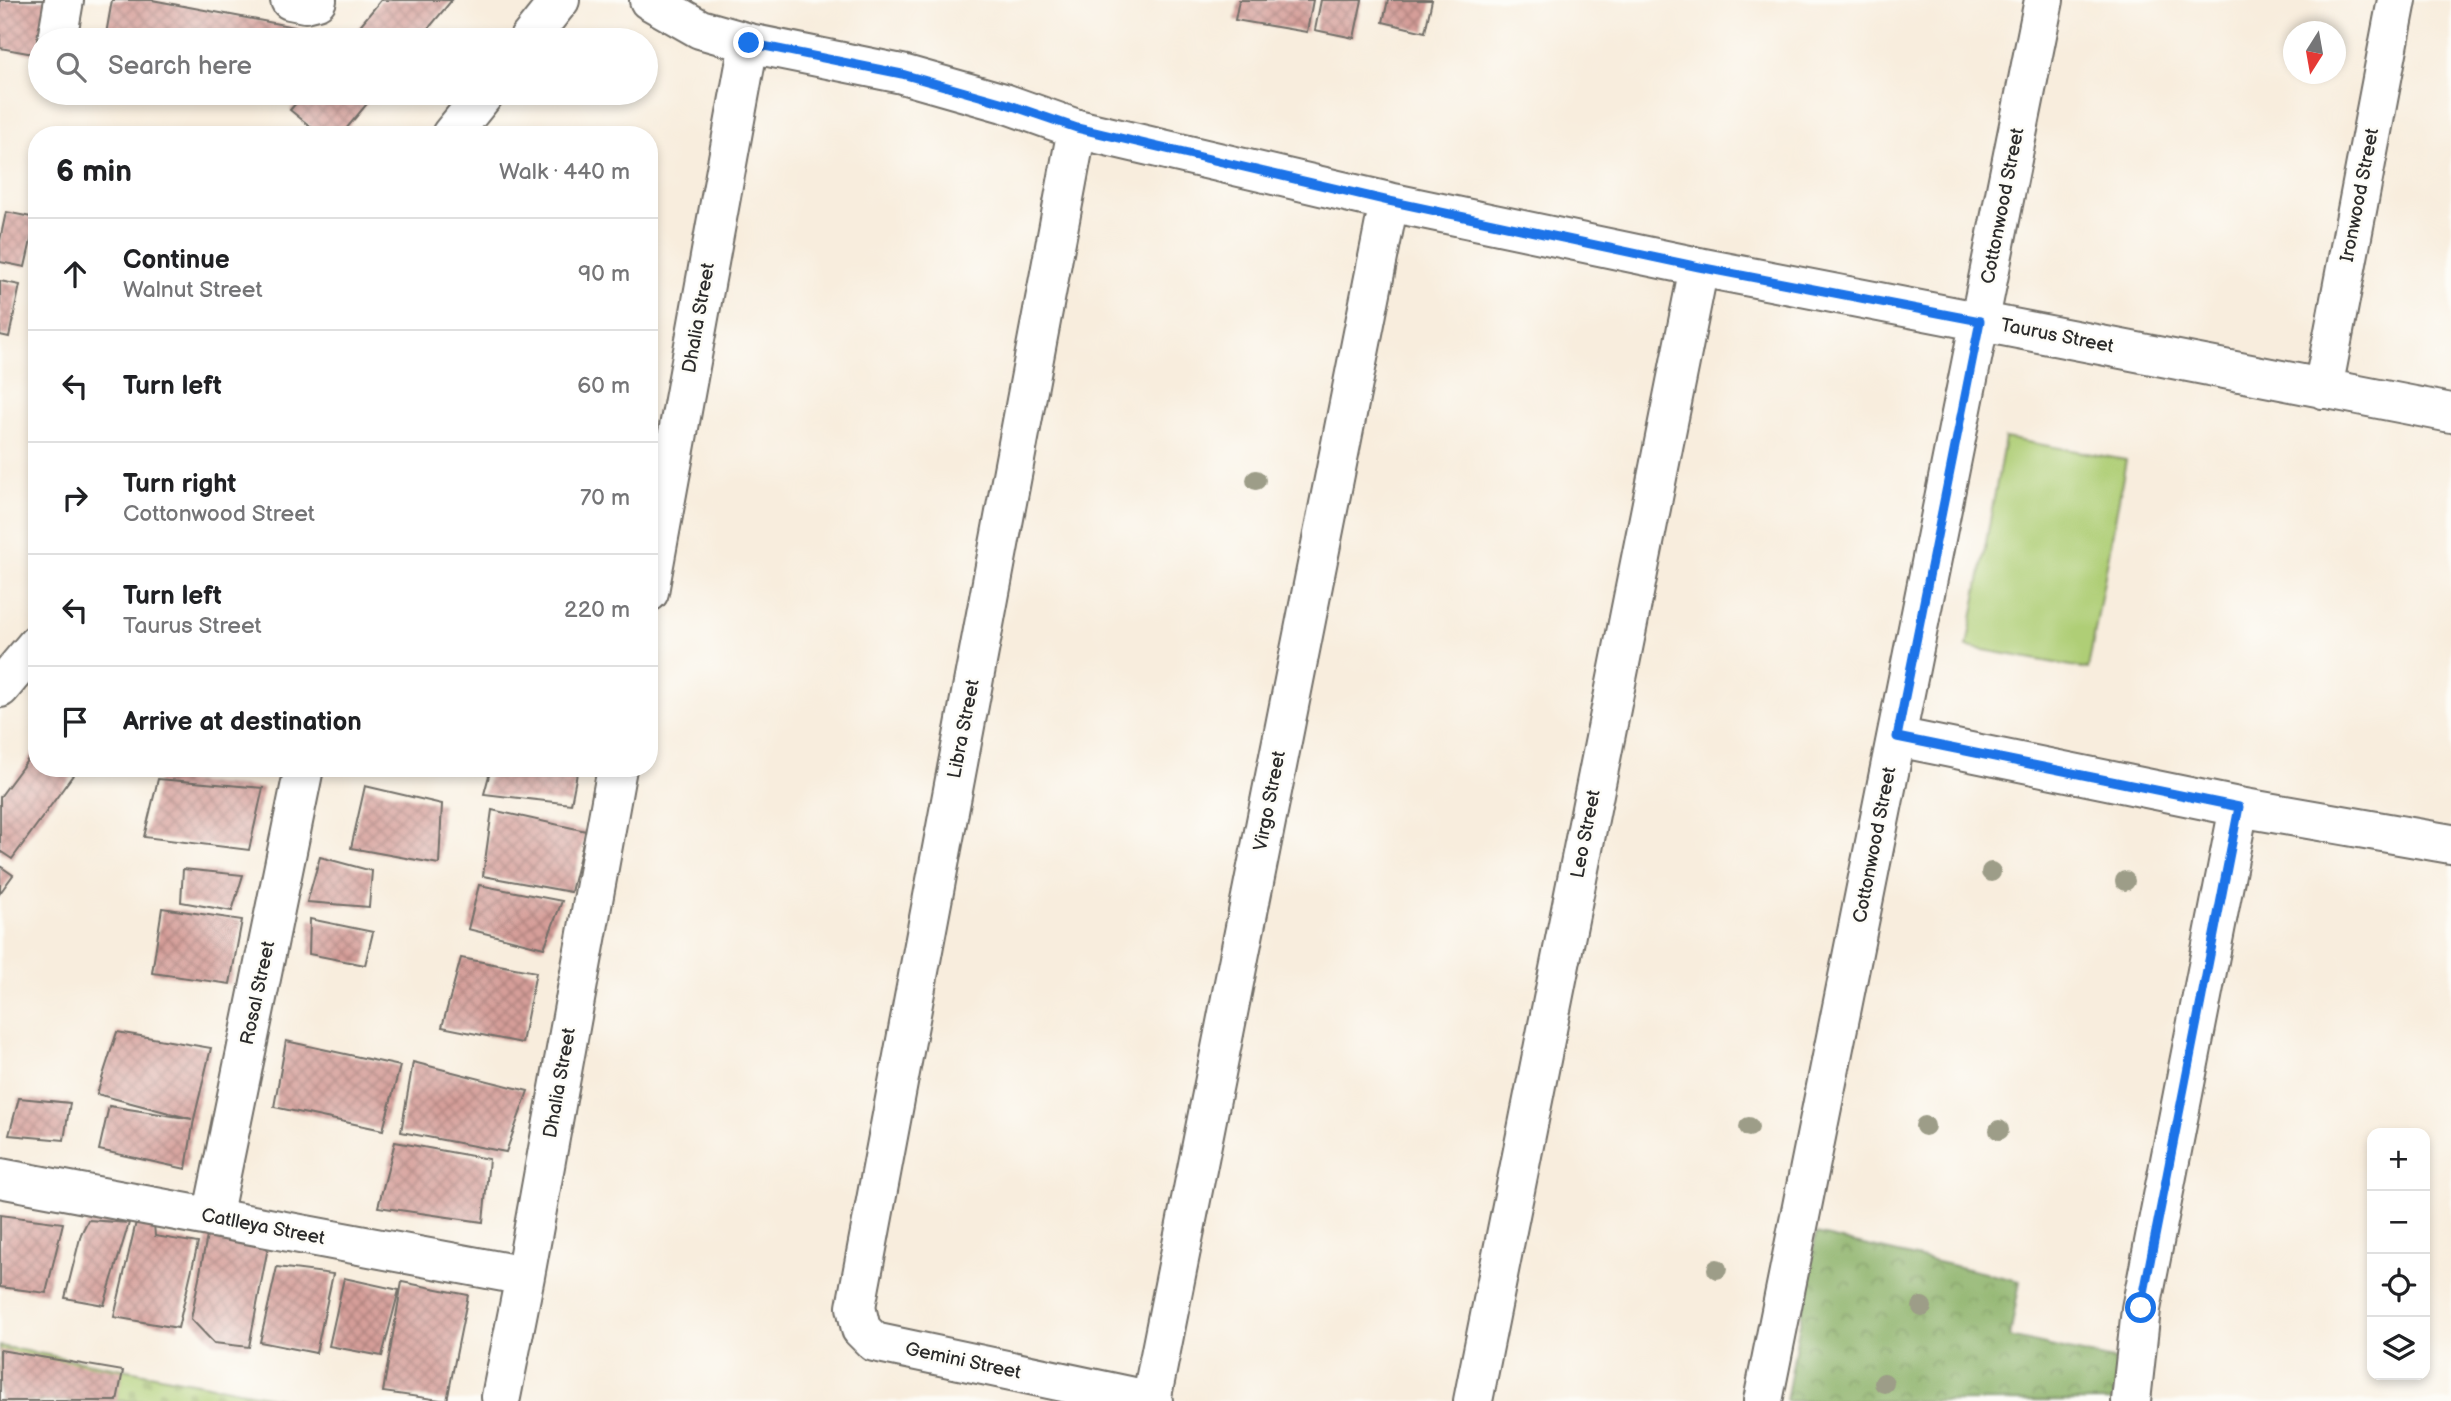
<!DOCTYPE html>
<html lang="en">
<head>
<meta charset="utf-8">
<style>
	:root { --surface:#fff; --page:#f2f2f2; --text:#202124; --muted:#757577; --line:#e0e0e0 }
	body { margin:0; font-family:"Balsamiq Sans",sans-serif; background:var(--page); color:var(--text) }
	.controls { position:absolute; right:21px; bottom:21px; display:grid; overflow:hidden; border-radius:14px; box-shadow:0 4px 10px #0003 }
	.controls button { width:63px; height:63px; display:grid; place-items:center; padding:0; border:0; border-bottom:2px solid var(--line); background:var(--surface); color:var(--text); font:35px sans-serif }
	.compass { position:absolute; left:2283px; top:21px; width:63px; height:63px; border-radius:50%; background:var(--surface); box-shadow:0 4px 10px #0003; rotate:191deg }
	.stop { position:absolute; width:21px; height:21px; margin:-16px; border:5px solid #1a73e8; border-radius:50%; background:#fff }
	.stop.end { background:#1a73e8; border-color:#fff; box-shadow:0 2px 7px #0008 }
	.list { margin:0; padding:0; list-style:none }
	h2 { display:flex; justify-content:space-between; align-items:center; height:91px; margin:0; padding:0 28px; font-size:30px }
	h2 small { font-size:23px; font-weight:400; color:var(--muted) }
	.list li { display:grid; grid-template-columns:46px 1fr auto; gap:21px; align-items:center; box-sizing:border-box; height:112px; padding:0 28px; border-top:2px solid var(--line) }
	.list b { display:block; font-size:26px; white-space:nowrap }
	.list p { margin:0; font-size:23px; white-space:nowrap; color:var(--muted) }
	.list em { font-size:23px; font-style:normal; color:var(--muted) }
	.icon { flex:none; width:38px; height:38px; fill:none; stroke:currentColor; stroke-width:2; stroke-linecap:round; stroke-linejoin:round }
	.map { position:relative; flex:none; width:2451px; height:1401px; overflow:hidden }
	.search { position:absolute; background:var(--surface); box-shadow:0 4px 10px #0003; left:28px; top:28px; width:630px; height:77px; display:flex; align-items:center; gap:18px; box-sizing:border-box; padding:0 24px; border-radius:38px; color:var(--muted); font-size:26px }
	.panel { position:absolute; background:var(--surface); box-shadow:0 4px 10px #0003; left:28px; top:126px; width:630px; height:651px; border-radius:28px }
	.map>svg:first-child { display:block }
	.forest { fill:url(#forest-crowns); stroke:#5b6e49; stroke-width:2 }
	.cemetery { fill:url(#cemetery-stones); stroke:#6d7c50; stroke-width:2 }
	.green { fill:#afce76; stroke:#6d7c50; stroke-width:2 }
	.building { fill:url(#building-cross-hatch) }
	.lines { fill:none; stroke-linecap:round; stroke-linejoin:round }
	.minor-casing { stroke:#736f69; stroke-width:42 }
	.major-casing { stroke:#736f69; stroke-width:42 }
	.minor { stroke:#fff; stroke-width:38 }
	.major { stroke:#fff; stroke-width:38 }
	.tree { fill:#9d9d88 }
	.route { stroke:#1a73e8; stroke-width:9 }
	.labels { text-anchor:middle; dominant-baseline:central; stroke-width:5; stroke-linejoin:round; paint-order:stroke }
	.street-label { font-size:19px; fill:#2b2b2b; stroke:#fdfcf7 }
</style>
</head>
<body>
<div class="map">
<svg width="2451" height="1401" viewBox="0 0 2451 1401">
	<defs>
		<pattern id="forest-crowns" width="20" height="18" patternUnits="userSpaceOnUse" patternTransform="scale(1.75)"><rect width="20" height="18" fill="#8bb167"/><path d="M2 6a3 3 0 1 1 6 0M12 15a3 3 0 1 1 6 0" fill="none" stroke="#729055"/></pattern>
		<pattern id="cemetery-stones" width="16" height="16" patternUnits="userSpaceOnUse" patternTransform="scale(1.75)"><rect width="16" height="16" fill="#afce76"/><path d="M2 7V4a2 2 0 0 1 4 0v3zM10 15v-3a2 2 0 0 1 4 0v3z" fill="#97b166"/></pattern>
		<pattern id="building-cross-hatch" width="8" height="8" patternUnits="userSpaceOnUse" patternTransform="scale(1.75)"><rect width="8" height="8" fill="#d59e99"/><path d="M0 0l8 8M0 8l8-8" fill="none" stroke="#ad817d"/></pattern>
	</defs>
	<rect width="100%" height="100%" fill="#fdfcf7"/>
	<filter id="ink" filterUnits="userSpaceOnUse"><feTurbulence type="fractalNoise" baseFrequency=".0143" numOctaves="2"/><feDisplacementMap in="SourceGraphic" scale="14" xChannelSelector="R" yChannelSelector="G"/><feConvolveMatrix kernelMatrix="1 2 1 2 8 2 1 2 1" color-interpolation-filters="sRGB"/></filter>
	<filter id="wash" filterUnits="userSpaceOnUse"><feTurbulence type="fractalNoise" baseFrequency=".00686" numOctaves="4" result="noise"/><feDisplacementMap in="SourceGraphic" scale="28" xChannelSelector="R" yChannelSelector="G"/><feGaussianBlur stdDeviation="1.57" result="paint"/><feColorMatrix in="noise" values="0 0 0 0 0 0 0 0 0 0 0 0 0 0 0 0 0 1.4 0 .05"/><feComposite in="paint" operator="in"/></filter>
	<g filter="url(#wash)">
		<rect width="100%" height="100%" fill="#f8eddd"/>
		<path class="forest" d="M 1816,1234 L 2020,1281 L 2010,1337 L 2132,1364 L 2129,1401 L 1786,1401 Z"/>
		<path class="cemetery" d="M 0,1346 L 293,1401 L 0,1401 Z"/>
		<path class="green" d="M 2005,438 L 2126,460 L 2088,669 L 1967,647 Z"/>
		<g id="blocks">
			<path class="building" d="M 0,0 L 50,0 L 40,40 L 39,55 L 0,48 Z
				M 112,0 L 152,0 L 305,29 L 303,40 L 105,40 Z
				M 381,0 L 452,0 L 419,40 L 348,40 Z
				M 1239,0 L 1313,0 L 1307,32 L 1235,20 Z
				M 1321,0 L 1362,0 L 1354,38 L 1315,30 Z
				M 1388,0 L 1432,0 L 1425,32 L 1383,22 Z
				M 261,93 L 293,93 L 292,100 Z
				M 305,93 L 376,93 L 341,135 L 321,135 L 290,110 Z
				M 6,212 L 36,218 L 25,267 L 0,262 L 0,240 Z
				M 0,281 L 20,285 L 9,337 L 0,335 Z
				M 37,747 L 37,768 L 63,768 L 73,775 L 12,859 L 0,851 L 0,797 Z
				M 491,768 L 578,768 L 571,804 L 484,794 Z
				M 158,779 L 263,788 L 249,850 L 144,837 Z
				M 365,786 L 442,804 L 439,864 L 351,848 Z
				M 492,810 L 586,831 L 571,892 L 483,876 Z
				M 320,857 L 372,871 L 369,907 L 307,902 Z
				M 0,866 L 13,875 L 0,893 Z
				M 183,869 L 243,875 L 232,911 L 181,902 Z
				M 479,885 L 562,901 L 544,948 L 468,929 Z
				M 162,908 L 242,920 L 230,984 L 152,973 Z
				M 310,919 L 373,932 L 365,965 L 309,954 Z
				M 461,958 L 536,972 L 522,1043 L 442,1027 Z
				M 117,1032 L 211,1048 L 194,1119 L 186,1169 L 99,1150 L 109,1106 L 192,1119 L 97,1094 Z
				M 286,1041 L 400,1066 L 383,1130 L 274,1107 Z
				M 413,1062 L 528,1091 L 506,1152 L 401,1132 Z
				M 19,1098 L 70,1103 L 64,1140 L 9,1135 Z
				M 395,1142 L 489,1159 L 483,1222 L 378,1207 Z
				M 0,1215 L 63,1223 L 46,1293 L 0,1287 Z
				M 88,1220 L 129,1223 L 104,1305 L 65,1298 L 81,1234 Z
				M 136,1222 L 154,1224 L 155,1236 L 198,1243 L 178,1328 L 114,1317 Z
				M 207,1236 L 268,1247 L 249,1347 L 214,1343 L 191,1319 Z
				M 277,1267 L 333,1274 L 316,1353 L 260,1342 Z
				M 344,1278 L 399,1290 L 382,1356 L 329,1346 Z
				M 402,1282 L 468,1295 L 447,1401 L 383,1392 Z
				M 0,1350 L 123,1371 L 117,1401 L 0,1401 Z"/>
		</g>
	</g>
	<g filter="url(#ink)">
		<use href="#blocks" fill-opacity="0" stroke="#736f69" stroke-width="2"/>
		<g class="lines">
			<defs>
				<path id="minor" d="M 290,0 L 305,3 L 317,0
					M 649,0 L 700,29 L 749,43 L 902,74 L 1004,103 L 1077,129 L 1389,202 L 1699,267 L 2451,413
					M 57,40 L 64,0
					M 1077,129 L 856,1307 L 861,1329 L 874,1342 L 1153,1401
					M 2323,389 L 2397,0
					M 649,592 L 749,43
					M 1897,737 L 2239,807 L 2451,844
					M 0,1178 L 525,1276
					M 212,1218 L 304,768
					M 501,1397 L 525,1276 L 617,768
					M 1151,1401 L 1389,202
					M 1473,1401 L 1699,267
					M 1763,1401 L 2044,0
					M 2131,1401 L 2141,1309 L 2239,807"/>
				<path id="major" d="M 528,40 L 560,0
					M 451,135 L 485,93
					M 0,688 L 37,644"/>
			</defs>
			<use href="#minor" class="minor-casing"/>
			<use href="#major" class="major-casing"/>
			<use href="#minor" class="minor"/>
			<use href="#major" class="major"/>
		</g>
		<g class="tree">
			<circle cx="1256" cy="480" r="10"/>
			<circle cx="1991" cy="872" r="10"/>
			<circle cx="2125" cy="881" r="10"/>
			<circle cx="1925" cy="1126" r="10"/>
			<circle cx="1749" cy="1127" r="10"/>
			<circle cx="1999" cy="1130" r="10"/>
			<circle cx="1717" cy="1269" r="10"/>
			<circle cx="1922" cy="1307" r="10"/>
			<circle cx="1884" cy="1383" r="10"/>
		</g>
	</g>
	<g class="lines" filter="url(#ink)">
		<path class="route" d="M 749,43 L 902,74 L 1004,103 L 1077,128 L 1389,201 L 1699,267 L 1980,321 L 1897,737 L 2239,807 L 2141,1308"/>
	</g>
	<g class="labels">
		<g class="street-label">
			<text transform="translate(2360 195) rotate(-79)">Ironwood Street</text>
			<text transform="translate(2003 206) rotate(-79)">Cottonwood Street</text>
			<text transform="translate(699 318) rotate(-80)">Dhalia Street</text>
			<text transform="translate(2057 336) rotate(11)">Taurus Street</text>
			<text transform="translate(964 729) rotate(-79)">Libra Street</text>
			<text transform="translate(1270 801) rotate(-79)">Virgo Street</text>
			<text transform="translate(1586 834) rotate(-79)">Leo Street</text>
			<text transform="translate(1875 845) rotate(-79)">Cottonwood Street</text>
			<text transform="translate(258 993) rotate(-78)">Rosal Street</text>
			<text transform="translate(560 1083) rotate(-80)">Dhalia Street</text>
			<text transform="translate(263 1227) rotate(11)">Catlleya Street</text>
			<text transform="translate(963 1361) rotate(12)">Gemini Street</text>
		</g>
	</g>
</svg>
<div class="controls">
<button>+</button>
<button>−</button>
<button><svg class="icon" aria-label="locate" viewBox="0 0 24 24"><circle cx="12" cy="12" r="6"/><path d="M12 2v4M12 18v4M2 12h4M18 12h4"/></svg></button>
<button><svg class="icon" aria-label="layers" viewBox="0 0 24 24"><path d="M12 4l9 5-9 5-9-5zM3 14l9 5 9-5"/></svg></button>
</div>
<svg class="compass" viewBox="-18 -18 36 36"><path d="M0-13l5 13h-10z" fill="#e53935"/><path d="M0 13l5-13h-10z" fill="#757577"/></svg>
<div class="stop" style="left:2141px;top:1308px"></div>
<div class="stop end" style="left:749px;top:43px"></div>
<div class="search"><svg class="icon" aria-label="search" viewBox="0 0 24 24"><circle cx="10" cy="10" r="6"/><path d="M15 15l6 6"/></svg>Search here</div>
<section class="panel">
<h2>6 min<small>Walk · 440 m</small></h2>
<ul class="list">
<li><svg class="icon" aria-label="ahead" viewBox="0 0 24 24"><path d="M12 20V5M6 11l6-6 6 6"/></svg><div><b>Continue</b><p>Walnut Street</p></div><em>90 m</em></li>
<li><svg class="icon" aria-label="left" viewBox="0 0 24 24"><path d="M17 20v-9H6M10 6l-5 5 5 5"/></svg><div><b>Turn left</b></div><em>60 m</em></li>
<li><svg class="icon" aria-label="right" viewBox="0 0 24 24"><path d="M7 20v-9h11M14 6l5 5-5 5"/></svg><div><b>Turn right</b><p>Cottonwood Street</p></div><em>70 m</em></li>
<li><svg class="icon" aria-label="left" viewBox="0 0 24 24"><path d="M17 20v-9H6M10 6l-5 5 5 5"/></svg><div><b>Turn left</b><p>Taurus Street</p></div><em>220 m</em></li>
<li><svg class="icon" aria-label="arrive" viewBox="0 0 24 24"><path d="M6 21V4h12l-3 4 3 4H6"/></svg><div><b>Arrive at destination</b></div></li>
</ul>
</section>
</div>
</body>
</html>
